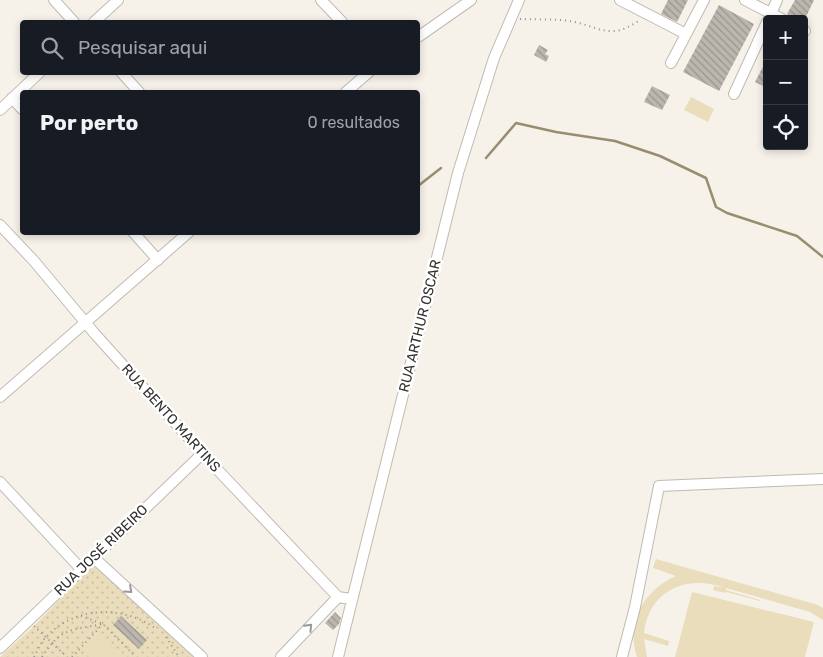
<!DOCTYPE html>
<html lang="pt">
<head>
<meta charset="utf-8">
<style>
	:root { --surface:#171b24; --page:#20242c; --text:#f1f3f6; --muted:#9ea1a6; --line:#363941 }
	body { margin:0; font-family:Rubik,sans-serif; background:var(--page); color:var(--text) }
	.controls { position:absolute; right:15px; top:15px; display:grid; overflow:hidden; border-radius:5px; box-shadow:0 2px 8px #0003 }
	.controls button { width:45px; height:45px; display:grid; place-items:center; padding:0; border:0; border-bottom:1px solid var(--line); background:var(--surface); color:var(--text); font:25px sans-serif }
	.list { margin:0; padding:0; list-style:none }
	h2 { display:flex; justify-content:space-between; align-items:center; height:65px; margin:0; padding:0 20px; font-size:21px }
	h2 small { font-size:16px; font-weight:400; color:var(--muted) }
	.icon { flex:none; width:28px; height:28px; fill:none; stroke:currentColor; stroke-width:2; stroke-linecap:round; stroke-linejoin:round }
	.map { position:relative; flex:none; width:823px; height:657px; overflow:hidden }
	.search { position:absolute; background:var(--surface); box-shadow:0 2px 8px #0003; left:20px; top:20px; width:400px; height:55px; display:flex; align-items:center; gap:12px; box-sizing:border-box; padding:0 18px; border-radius:5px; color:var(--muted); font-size:19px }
	.panel { position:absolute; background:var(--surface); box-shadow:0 2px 8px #0003; left:20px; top:90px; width:400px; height:145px; border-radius:5px }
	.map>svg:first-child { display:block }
	.grass { fill:url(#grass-dots) }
	.pitch { fill:#eaddbc }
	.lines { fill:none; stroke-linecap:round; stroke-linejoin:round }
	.stream { stroke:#998d70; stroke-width:2.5 }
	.building { fill:url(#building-back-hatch) }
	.minor-casing { stroke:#bebbb3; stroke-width:12 }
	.path { stroke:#93908b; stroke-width:2; stroke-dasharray:1 4; stroke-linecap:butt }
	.minor { stroke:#fff; stroke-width:10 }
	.oneway { stroke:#9a9897 }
	.labels { text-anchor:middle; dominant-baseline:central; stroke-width:5; stroke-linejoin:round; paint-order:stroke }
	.street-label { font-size:14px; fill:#34322f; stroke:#fff }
</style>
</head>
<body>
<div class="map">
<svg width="823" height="657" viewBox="0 0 823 657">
	<defs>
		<pattern id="grass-dots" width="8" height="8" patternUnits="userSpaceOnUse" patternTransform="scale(1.25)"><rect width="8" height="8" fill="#eaddbc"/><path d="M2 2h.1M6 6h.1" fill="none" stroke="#c9bea2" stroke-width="1.8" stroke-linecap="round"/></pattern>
		<pattern id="building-back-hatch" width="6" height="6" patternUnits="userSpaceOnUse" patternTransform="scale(1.25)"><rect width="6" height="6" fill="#bbb7af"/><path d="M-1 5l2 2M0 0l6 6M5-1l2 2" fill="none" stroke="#99958f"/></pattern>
	</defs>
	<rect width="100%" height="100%" fill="#f6f2ea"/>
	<path class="grass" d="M 93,565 L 196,657 L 0,657 L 34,626 Z"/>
	<path class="pitch" d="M 691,97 L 714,109 L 708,122 L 684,110 Z
		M 656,559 L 818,605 L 823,608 L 823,620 L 810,612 L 726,588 L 726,590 L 760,600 L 760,601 L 726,592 L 725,593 L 713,590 L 714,586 L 725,588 C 687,574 649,590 644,633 L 669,641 L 668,646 L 644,639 L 647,657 L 637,657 C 625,622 644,590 676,576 L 653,568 Z
		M 692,592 L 814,622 L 805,657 L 675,657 Z
		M 100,633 L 126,657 L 90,657 L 83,651 Z"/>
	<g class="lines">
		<path class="stream" d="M 486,158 L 516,123 L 556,132 L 615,141 L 660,156 L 706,178 L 716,207 L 727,213 L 797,236 L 823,257
			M 418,186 L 441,168"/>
	</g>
	<path class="building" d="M 668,0 L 688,0 L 677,22 L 661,14 Z
		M 795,0 L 814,0 L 805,19 L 797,19 L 787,14 Z
		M 719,5 L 754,24 L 719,91 L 683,72 Z
		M 539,45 L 548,50 L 545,54 L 549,56 L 546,62 L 534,55 Z
		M 767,59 L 767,88 L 755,82 Z
		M 652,86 L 670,95 L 662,110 L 644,102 Z
		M 335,612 L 341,618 L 339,624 L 333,630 L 325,623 Z
		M 121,616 L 147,640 L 139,649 L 113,625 Z"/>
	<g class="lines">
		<defs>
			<path id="minor" d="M 54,0 L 74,22
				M 321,0 L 342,22
				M 620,0 L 686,34
				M 745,0 L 782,19
				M 769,18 L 777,0
				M 94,22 L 118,0
				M 804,31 L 805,31
				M 418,37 L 471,0
				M 671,63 L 704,0
				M 121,72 L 139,92
				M 346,92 L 369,72
				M 734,94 L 767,22
				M 12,98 L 22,109
				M 0,110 L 40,72
				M 0,225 L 34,261 L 95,334 L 214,466 L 338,597 L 351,599
				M 133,232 L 158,260
				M 0,397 L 189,232
				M 0,482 L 81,569
				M 93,557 L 202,657
				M 0,648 L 203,453
				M 281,657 L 338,597
				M 338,657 L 458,173 L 494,58 L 519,0
				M 622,657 L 635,607 L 659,486 L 823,479"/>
		</defs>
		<use href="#minor" class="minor-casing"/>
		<path class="path" d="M 520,19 C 539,20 560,18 579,23 C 591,26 602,32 614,31 C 623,31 631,25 639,21
			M 81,616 L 103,624 L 136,657
			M 34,626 L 67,657
			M 166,637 L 179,657
			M 34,657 C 38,650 41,642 46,637 C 75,606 122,605 155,628
			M 42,657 C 61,627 72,630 103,624
			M 72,657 L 103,624"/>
		<use href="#minor" class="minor"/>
	</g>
	<defs><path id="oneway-chevron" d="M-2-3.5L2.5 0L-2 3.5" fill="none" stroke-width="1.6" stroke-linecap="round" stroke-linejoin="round" transform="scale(1.25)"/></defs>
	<g class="oneway">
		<use href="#oneway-chevron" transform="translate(129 590) rotate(42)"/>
		<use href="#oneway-chevron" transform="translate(309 627) rotate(-46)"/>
	</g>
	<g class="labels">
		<g class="street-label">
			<text transform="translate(420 326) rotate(-76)">RUA ARTHUR OSCAR</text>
			<text transform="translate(171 418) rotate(48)">RUA BENTO MARTINS</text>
			<text transform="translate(101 550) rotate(-44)">RUA JOSÉ RIBEIRO</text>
		</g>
	</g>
</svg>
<div class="controls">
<button>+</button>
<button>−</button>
<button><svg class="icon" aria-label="locate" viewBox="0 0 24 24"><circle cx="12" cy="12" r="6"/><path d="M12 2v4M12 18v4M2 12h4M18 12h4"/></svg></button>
</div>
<div class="search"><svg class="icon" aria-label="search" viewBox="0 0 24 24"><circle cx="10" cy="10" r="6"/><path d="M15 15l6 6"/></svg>Pesquisar aqui</div>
<section class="panel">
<h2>Por perto<small>0 resultados</small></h2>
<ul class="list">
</ul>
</section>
</div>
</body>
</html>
